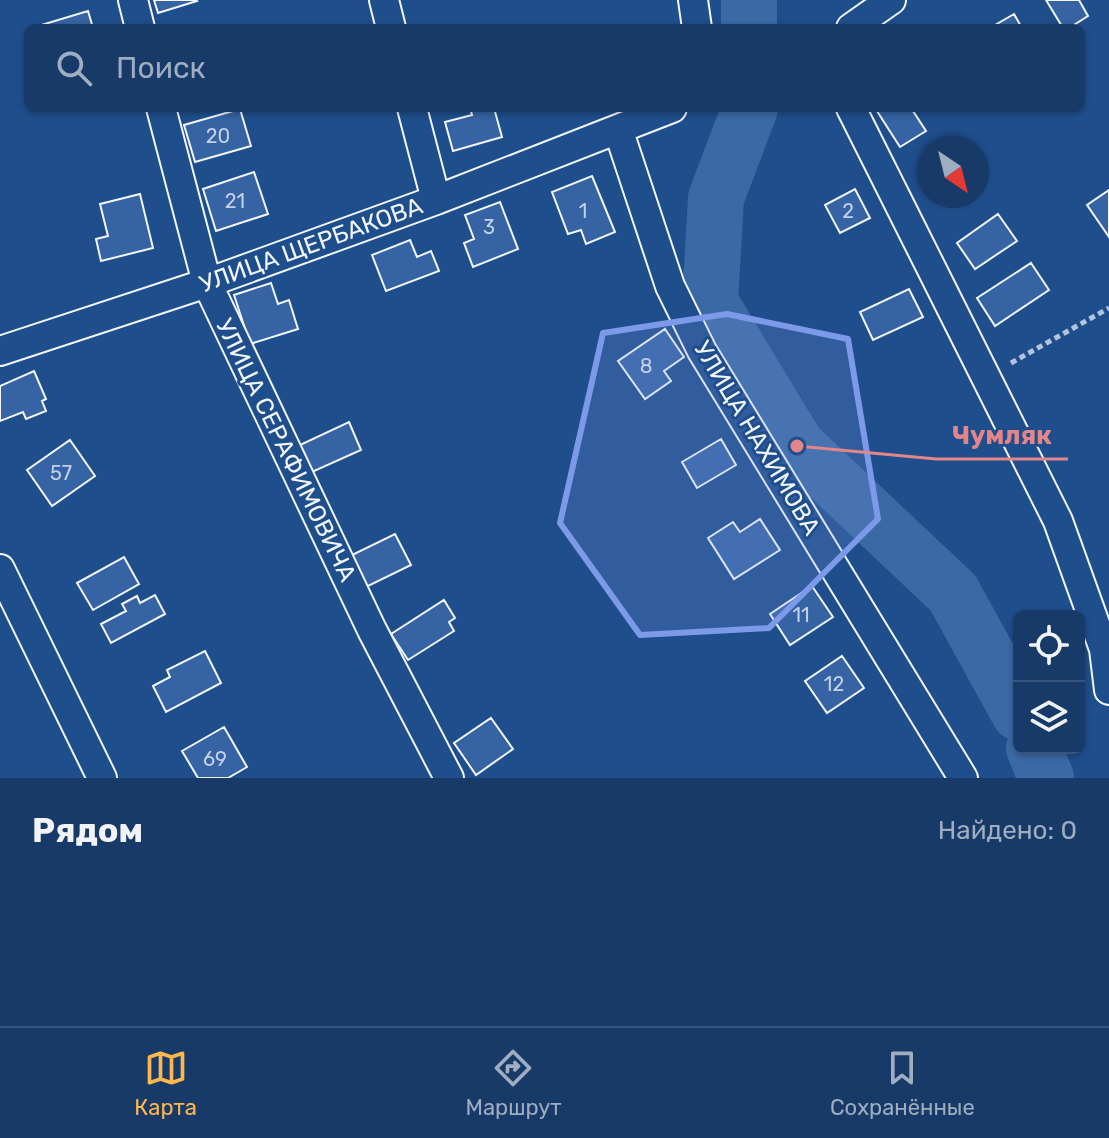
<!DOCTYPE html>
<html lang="ru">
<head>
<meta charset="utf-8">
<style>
	:root { --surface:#173a69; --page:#20416f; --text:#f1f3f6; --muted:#9eadc0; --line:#36547d; --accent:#ffb74d }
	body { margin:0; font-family:Rubik,sans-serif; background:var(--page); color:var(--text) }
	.controls { position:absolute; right:24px; bottom:24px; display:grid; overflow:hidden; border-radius:12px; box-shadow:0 2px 6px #0004 }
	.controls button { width:72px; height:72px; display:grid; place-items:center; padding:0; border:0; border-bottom:2px solid var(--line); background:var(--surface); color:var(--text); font:40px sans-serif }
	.compass { position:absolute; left:917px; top:136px; width:72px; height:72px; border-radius:50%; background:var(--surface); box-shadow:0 2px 6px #0004; rotate:145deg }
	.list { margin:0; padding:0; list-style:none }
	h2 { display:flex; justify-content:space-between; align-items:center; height:104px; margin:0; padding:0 32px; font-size:34px }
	h2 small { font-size:26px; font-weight:400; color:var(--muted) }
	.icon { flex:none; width:44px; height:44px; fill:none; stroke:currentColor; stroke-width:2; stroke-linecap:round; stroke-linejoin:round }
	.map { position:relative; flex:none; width:1109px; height:778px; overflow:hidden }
	.search { position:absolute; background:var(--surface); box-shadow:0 2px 6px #0004; left:24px; right:24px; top:24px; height:88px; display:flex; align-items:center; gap:20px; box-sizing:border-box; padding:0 28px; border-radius:12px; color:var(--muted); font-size:30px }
	.sheet { height:248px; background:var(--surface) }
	nav { display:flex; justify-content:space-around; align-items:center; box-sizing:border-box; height:112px; border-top:2px solid var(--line); background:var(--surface); font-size:22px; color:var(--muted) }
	nav a { display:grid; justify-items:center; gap:4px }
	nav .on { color:var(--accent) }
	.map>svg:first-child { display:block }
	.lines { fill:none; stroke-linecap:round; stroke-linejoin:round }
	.river { stroke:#3b69a3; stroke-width:56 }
	.building { fill:#3563a3; stroke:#f2f6ff; stroke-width:2 }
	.street-casing { stroke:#f2f6ff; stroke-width:32 }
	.path { stroke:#b3c4dc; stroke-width:5; stroke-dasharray:6 4; stroke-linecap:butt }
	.street { stroke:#1f4e8c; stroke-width:28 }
	.marked { fill:#7d9aea; fill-opacity:0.2; stroke:#7d9aea; stroke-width:6; stroke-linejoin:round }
	.labels { text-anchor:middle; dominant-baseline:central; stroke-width:6; stroke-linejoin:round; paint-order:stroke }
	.number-label { font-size:20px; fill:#c3d1e8 }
	.street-label { font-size:24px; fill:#f2f6ff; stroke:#1f4e8c }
	.leader { fill:none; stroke:#e38589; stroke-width:3 }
	.callout-dot { fill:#e38589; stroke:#1f4e8c; stroke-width:3 }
	.callout-label { font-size:26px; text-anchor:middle; font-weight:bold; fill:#e38589; stroke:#1f4e8c; stroke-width:6; stroke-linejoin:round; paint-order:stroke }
</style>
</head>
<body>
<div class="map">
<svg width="1109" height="778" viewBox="0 0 1109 778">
	<rect width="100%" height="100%" fill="#1f4e8c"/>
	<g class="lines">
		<path class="river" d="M 749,28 L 749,0
			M 750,108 L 716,198 L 710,302 L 797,446 L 953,593 L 1019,713
			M 1034,748 L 1046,778"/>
	</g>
	<path class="building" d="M 154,0 L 196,0 L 197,1 L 158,13 Z
		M 1046,0 L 1079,0 L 1088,16 L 1069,28 L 1063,28 Z
		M 88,11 L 93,28 L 38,28 L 38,26 Z
		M 1014,14 L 1022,28 L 990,28 Z
		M 470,108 L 494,108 L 502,137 L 453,151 L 445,122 L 472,115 Z
		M 875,108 L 911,108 L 926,131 L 900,147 Z
		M 240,109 L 251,146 L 195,162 L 184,125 Z
		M 254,172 L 268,214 L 216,231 L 203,189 Z
		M 592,176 L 615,232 L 586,244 L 581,230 L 568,234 L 552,192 Z
		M 855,189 L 870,218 L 840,233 L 825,205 Z
		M 1109,190 L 1109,237 L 1087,205 Z
		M 140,194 L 153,248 L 101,261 L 96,239 L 108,236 L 100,204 Z
		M 500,202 L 518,249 L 473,267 L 464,243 L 474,239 L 465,215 Z
		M 998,214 L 1017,241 L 975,269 L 957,243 Z
		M 410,240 L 417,257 L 431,251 L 439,271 L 386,291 L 372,255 Z
		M 1031,263 L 1049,290 L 995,326 L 977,298 Z
		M 271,283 L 278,304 L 289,300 L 298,329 L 250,344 L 234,295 Z
		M 909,289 L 923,317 L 873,340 L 860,312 Z
		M 665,329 L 684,357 L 664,371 L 671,381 L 645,399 L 618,361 Z
		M 34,371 L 46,399 L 42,401 L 46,411 L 26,419 L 23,412 L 0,421 L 0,386 Z
		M 349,422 L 361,450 L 312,472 L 300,445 Z
		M 721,439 L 736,465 L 697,488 L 682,462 Z
		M 70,440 L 95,476 L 52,506 L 27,470 Z
		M 760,519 L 780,550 L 734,579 L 708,538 L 733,522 L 740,532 Z
		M 395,534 L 411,565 L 366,587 L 350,556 Z
		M 124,557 L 139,584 L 93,610 L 77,583 Z
		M 812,586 L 833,617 L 790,645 L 770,614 Z
		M 155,595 L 165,614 L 111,643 L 101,624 L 126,611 L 122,604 L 137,596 L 140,603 Z
		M 444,600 L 455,618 L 449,622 L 454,631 L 408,660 L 391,634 Z
		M 205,651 L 221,683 L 166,712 L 153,686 L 170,677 L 167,670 Z
		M 842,656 L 864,688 L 827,713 L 805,681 Z
		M 491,718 L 513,749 L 476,775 L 454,743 Z
		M 224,727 L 247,767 L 228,778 L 198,778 L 182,751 Z"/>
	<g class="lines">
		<defs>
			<path id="street" d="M 133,0 L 140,28
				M 384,0 L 391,28
				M 693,0 L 697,28
				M 851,28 L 891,0
				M 161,108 L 207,283 L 372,630 L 449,778
				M 412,108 L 436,200
				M 672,108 L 618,129 L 670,286 L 702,351 L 963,778
				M 851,108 L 1058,521 L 1104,649 L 1109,690
				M 0,351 L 207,283 L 436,200 L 618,129
				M 0,569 L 102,778"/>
		</defs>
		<use href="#street" class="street-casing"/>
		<path class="path" d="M 1011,363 L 1109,308"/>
		<use href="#street" class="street"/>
	</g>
	<path class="marked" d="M 727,314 L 848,339 L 878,519 L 769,628 L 640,635 L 560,523 L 603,333 Z"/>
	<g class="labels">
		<g class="number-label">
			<text x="218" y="136">20</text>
			<text x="235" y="201">21</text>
			<text x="583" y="211">1</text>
			<text x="848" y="211">2</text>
			<text x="489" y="227">3</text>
			<text x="646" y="366">8</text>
			<text x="61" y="473">57</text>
			<text x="801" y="615">11</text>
			<text x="834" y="684">12</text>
			<text x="215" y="759">69</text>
		</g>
		<g class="street-label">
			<text transform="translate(311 245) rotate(-20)">УЛИЦА ЩЕРБАКОВА</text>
			<text transform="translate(757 438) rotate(59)">УЛИЦА НАХИМОВА</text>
			<text transform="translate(286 450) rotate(64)">УЛИЦА СЕРАФИМОВИЧА</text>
		</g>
	</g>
	<path class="leader" d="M797 446L936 459H1068"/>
	<circle class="callout-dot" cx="797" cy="446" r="8"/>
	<g class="callout-label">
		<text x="1002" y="444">Чумляк</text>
	</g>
</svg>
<div class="controls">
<button><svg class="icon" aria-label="locate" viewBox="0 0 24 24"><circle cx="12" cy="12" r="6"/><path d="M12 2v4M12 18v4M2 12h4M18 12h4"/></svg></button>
<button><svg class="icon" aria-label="layers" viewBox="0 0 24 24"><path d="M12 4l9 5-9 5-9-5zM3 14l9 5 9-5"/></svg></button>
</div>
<svg class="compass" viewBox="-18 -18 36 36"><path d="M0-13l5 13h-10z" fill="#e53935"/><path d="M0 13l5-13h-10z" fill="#9eadc0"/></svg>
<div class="search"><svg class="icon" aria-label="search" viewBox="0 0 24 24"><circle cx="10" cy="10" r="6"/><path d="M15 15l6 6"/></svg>Поиск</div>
</div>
<section class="sheet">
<h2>Рядом<small>Найдено: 0</small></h2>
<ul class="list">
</ul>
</section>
<nav>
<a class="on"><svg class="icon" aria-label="map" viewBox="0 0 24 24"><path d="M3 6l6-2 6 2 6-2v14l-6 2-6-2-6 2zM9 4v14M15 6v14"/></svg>Карта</a>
<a><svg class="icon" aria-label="directions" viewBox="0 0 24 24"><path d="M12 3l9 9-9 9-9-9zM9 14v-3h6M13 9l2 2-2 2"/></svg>Маршрут</a>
<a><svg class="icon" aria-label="saved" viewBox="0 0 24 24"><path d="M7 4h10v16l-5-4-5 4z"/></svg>Сохранённые</a>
</nav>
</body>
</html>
